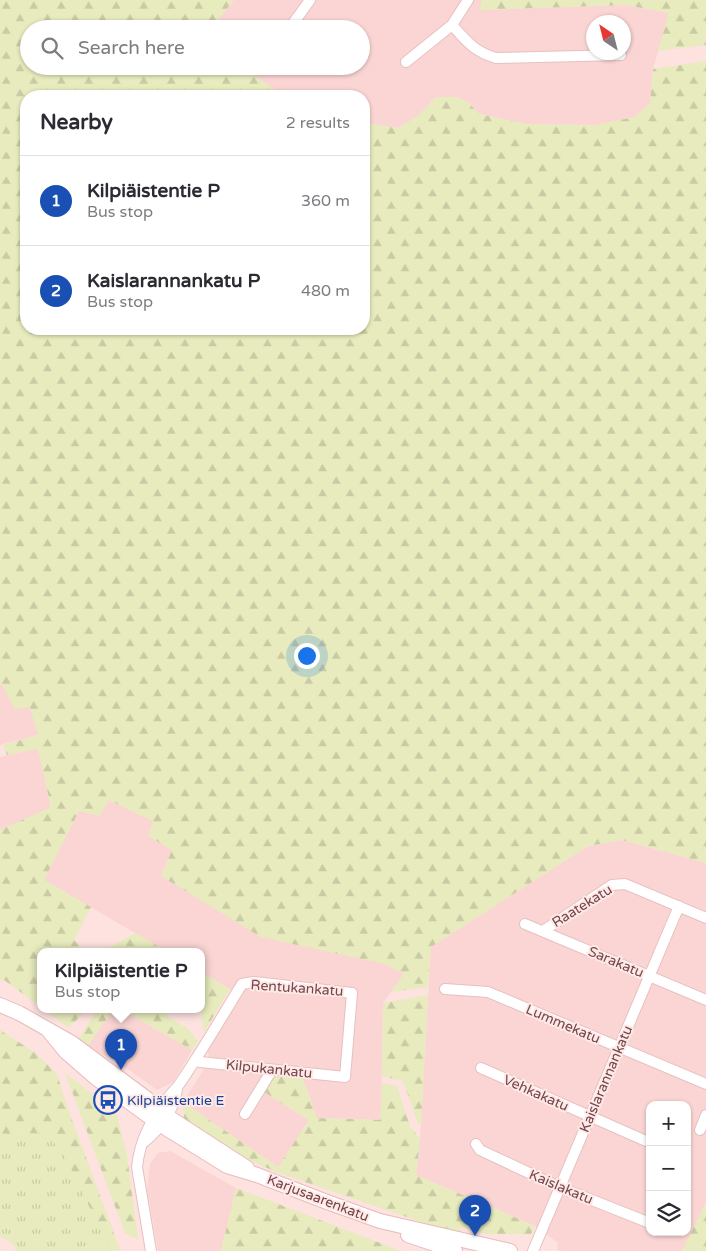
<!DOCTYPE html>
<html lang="en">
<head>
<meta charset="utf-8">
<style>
	:root { --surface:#fff; --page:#f7f7f7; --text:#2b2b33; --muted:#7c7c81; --line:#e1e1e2; --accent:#ef3c6d }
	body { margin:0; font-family:"Varela Round",sans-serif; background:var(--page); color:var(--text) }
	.controls { position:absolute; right:15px; bottom:15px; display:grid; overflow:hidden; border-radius:10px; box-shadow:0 1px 4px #0004 }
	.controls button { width:45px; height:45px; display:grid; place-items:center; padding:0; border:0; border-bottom:1px solid var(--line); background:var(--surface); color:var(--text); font:25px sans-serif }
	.compass { position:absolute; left:586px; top:15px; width:45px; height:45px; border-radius:50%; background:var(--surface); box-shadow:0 1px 4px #0004; rotate:325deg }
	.you { position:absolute; left:306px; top:655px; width:18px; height:18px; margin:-12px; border:4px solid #fff; border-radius:50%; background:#1a73e8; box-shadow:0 0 0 8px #1a73e833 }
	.badge { display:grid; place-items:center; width:32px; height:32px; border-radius:50%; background:var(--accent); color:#fff; font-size:16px; font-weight:700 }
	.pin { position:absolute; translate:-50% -41px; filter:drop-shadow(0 1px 2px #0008) }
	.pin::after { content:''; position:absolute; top:26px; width:18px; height:15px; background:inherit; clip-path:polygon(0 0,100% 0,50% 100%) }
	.popup { position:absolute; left:37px; top:948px; width:168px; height:65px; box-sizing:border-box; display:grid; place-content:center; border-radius:10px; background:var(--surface); filter:drop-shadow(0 1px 4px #0005); font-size:16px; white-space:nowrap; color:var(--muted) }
	.popup b { font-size:19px; color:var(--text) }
	.popup::after { content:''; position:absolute; left:50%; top:100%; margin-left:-10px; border:10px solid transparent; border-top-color:var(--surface) }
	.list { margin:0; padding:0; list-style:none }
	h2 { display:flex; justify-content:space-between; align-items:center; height:65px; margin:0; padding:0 20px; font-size:21px }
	h2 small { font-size:16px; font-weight:400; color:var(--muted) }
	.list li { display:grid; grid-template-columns:32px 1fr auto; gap:15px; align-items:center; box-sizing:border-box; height:90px; padding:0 20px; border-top:1px solid var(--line) }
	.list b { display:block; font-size:19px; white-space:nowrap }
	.list p { margin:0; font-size:16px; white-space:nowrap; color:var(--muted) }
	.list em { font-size:16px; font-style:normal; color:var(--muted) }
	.icon { flex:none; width:28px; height:28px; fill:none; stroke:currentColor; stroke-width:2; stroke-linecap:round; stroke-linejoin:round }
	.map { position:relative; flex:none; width:706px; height:1251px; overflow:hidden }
	.search { position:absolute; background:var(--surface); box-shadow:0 1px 4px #0004; left:20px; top:20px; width:350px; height:55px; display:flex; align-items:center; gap:12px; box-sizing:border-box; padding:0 18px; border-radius:28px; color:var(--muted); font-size:19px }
	.panel { position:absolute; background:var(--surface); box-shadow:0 1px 4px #0004; left:20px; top:90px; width:350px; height:245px; border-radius:20px }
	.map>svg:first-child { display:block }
	.residential { fill:#fad5d3; fill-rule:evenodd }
	.grass { fill:url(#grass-tufts) }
	.forest { fill:url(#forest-firs) }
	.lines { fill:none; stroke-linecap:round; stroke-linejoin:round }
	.street-casing { stroke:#e7c0c1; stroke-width:12 }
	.secondary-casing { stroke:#e9babc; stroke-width:16 }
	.street { stroke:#fff; stroke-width:10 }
	.secondary { stroke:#fff; stroke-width:14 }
	.labels { text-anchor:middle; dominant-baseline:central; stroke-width:4; stroke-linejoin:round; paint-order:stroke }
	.street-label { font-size:14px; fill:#75464c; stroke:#ffe9e6 }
	.transit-label { font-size:14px; fill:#164399; stroke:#ffe9e6; text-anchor:start }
</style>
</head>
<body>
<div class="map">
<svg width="706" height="1251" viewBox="0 0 706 1251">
	<defs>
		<pattern id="grass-tufts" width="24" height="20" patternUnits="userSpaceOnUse" patternTransform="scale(1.25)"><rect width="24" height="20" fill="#e7ebbd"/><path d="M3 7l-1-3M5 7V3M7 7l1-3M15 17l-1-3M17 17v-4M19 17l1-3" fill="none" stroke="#cacba4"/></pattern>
		<pattern id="forest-firs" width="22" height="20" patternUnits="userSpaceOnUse" patternTransform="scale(1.25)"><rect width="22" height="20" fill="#e7ebbd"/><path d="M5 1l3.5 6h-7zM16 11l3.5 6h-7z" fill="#cacba4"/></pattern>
	</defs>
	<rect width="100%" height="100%" fill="#fde2df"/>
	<path class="residential" d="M 234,0 L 482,0 L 480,10 L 626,5 L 669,13 L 653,69 L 650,103 L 635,117 L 595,125 L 527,124 L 479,114 L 468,102 L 436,97 L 419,115 L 398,128 L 364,123 L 364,96 L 283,96 L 241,66 L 361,66 L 361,29 L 210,29 ZM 594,22 L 624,22 L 624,52 L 594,52 Z
		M 0,685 L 2,685 L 30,707 L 38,735 L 0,745 Z
		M 38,748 L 51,808 L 0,830 L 0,757 Z
		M 109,800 L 153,821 L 172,850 L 161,875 L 385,964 L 404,974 L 383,1003 L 381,1120 L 317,1118 L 302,1076 L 264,1092 L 309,1120 L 279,1168 L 183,1102 L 206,1066 L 209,1060 L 208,1050 L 239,997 L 230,989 L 201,972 L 201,951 L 166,951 L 44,880 L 79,810 Z
		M 622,840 L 706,863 L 706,1202 L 682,1251 L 561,1251 L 558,1250 L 557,1242 L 535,1226 L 416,1175 L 420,1139 L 431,947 L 588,846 ZM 650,1105 L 687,1105 L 687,1232 L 650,1232 Z
		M 114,1009 L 121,1009 L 192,1050 L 173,1082 L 157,1090 L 118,1062 L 87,1047 Z
		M 170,1151 L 236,1188 L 221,1251 L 158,1251 L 147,1188 L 150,1164 L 158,1153 Z"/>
	<path class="grass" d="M 47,1133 L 64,1155 L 111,1251 L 15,1251 L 15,1246 L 0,1236 L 0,1134 Z"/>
	<path class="forest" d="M 0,0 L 234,0 L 210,29 L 29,29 L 29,66 L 241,66 L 283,96 L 26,96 L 26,329 L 364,329 L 364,123 L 398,128 L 419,115 L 436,97 L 457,97 L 468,102 L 479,114 L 527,124 L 595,125 L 635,117 L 650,103 L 653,69 L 706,61 L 706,863 L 622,840 L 588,846 L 431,947 L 428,987 L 391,992 L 404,974 L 385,964 L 261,937 L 161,876 L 172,850 L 148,836 L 153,821 L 109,800 L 99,816 L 79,811 L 44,880 L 91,907 L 74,940 L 83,951 L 41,951 L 41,1007 L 4,980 L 0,980 L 0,830 L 51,807 L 38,749 L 7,755 L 3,745 L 38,735 L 30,707 L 15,709 L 2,685 L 0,685 Z
		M 482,0 L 706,0 L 706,45 L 658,51 L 669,13 L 626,5 L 479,10 Z
		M 135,933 L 166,951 L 104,951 Z
		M 201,972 L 230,989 L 204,1032 L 200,1009 Z
		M 428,995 L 421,1125 L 417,1121 L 403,1081 L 382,1076 L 383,1003 Z
		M 43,1009 L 87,1009 L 69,1028 Z
		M 98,1009 L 114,1009 L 87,1047 L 77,1041 Z
		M 121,1009 L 166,1009 L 167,1016 L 187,1028 L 198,1041 L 192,1050 Z
		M 0,1030 L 34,1052 L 57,1074 L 67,1106 L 120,1250 L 111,1251 L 64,1155 L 47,1133 L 0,1134 Z
		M 65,1073 L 116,1112 L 127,1155 L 138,1240 L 125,1233 Z
		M 282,1074 L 302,1076 L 317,1118 L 380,1120 L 382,1083 L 397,1086 L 410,1126 L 420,1139 L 416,1175 L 535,1226 L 531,1234 L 486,1234 L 461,1227 L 459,1235 L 276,1172 L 239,1155 L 184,1120 L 183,1102 L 278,1167 L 309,1120 L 264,1092 L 272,1078 Z
		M 236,1188 L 401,1251 L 221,1251 Z
		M 706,1202 L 706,1251 L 682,1251 Z"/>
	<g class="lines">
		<defs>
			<path id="street" d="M 452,25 C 467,42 475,52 496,58 L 621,55
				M 289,29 L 310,0
				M 406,62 L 452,25 L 468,0
				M 525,924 L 706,1000
				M 543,931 L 612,885 L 625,884 L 706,918
				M 445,989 L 488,992 L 706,1084
				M 481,1068 L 646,1141
				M 245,1114 L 272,1070
				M 700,1130 L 706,1115
				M 142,1144 C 159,1130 174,1111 177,1089
				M 476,1144 L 480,1150 L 559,1187 L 650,1223
				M 151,1251 L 137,1167 C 140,1138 153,1116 171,1094 C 173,1091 176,1089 178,1086 C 201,1053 221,1018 242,984 L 254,982 L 352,993 L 345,1077 L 200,1062 L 195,1060
				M 533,1251 L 679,906"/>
			<path id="secondary" d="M 0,1005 L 19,1013 L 72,1043 L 146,1098 L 159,1111 L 247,1168
				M 48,1030 L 66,1052 L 96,1078 L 161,1125 L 227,1166 L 257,1175 L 327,1202 L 380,1221 L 510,1251
				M 408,1235 L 455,1251"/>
		</defs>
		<use href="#street" class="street-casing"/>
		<use href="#secondary" class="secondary-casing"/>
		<use href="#street" class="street"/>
		<use href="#secondary" class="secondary"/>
	</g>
	<defs>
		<symbol id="bus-ring" viewBox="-11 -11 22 22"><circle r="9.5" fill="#ffe9e6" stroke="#1a4fb4" stroke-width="1.5"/><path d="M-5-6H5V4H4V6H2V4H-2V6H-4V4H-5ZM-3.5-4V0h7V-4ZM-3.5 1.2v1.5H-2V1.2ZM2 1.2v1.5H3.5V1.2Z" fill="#1a4fb4"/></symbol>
	</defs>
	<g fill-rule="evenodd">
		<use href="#bus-ring" x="92" y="1084" width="32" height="32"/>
	</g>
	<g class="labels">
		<g class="street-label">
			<text transform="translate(582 906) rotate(-32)">Raatekatu</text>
			<text transform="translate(616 962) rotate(23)">Sarakatu</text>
			<text transform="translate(297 988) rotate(4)">Rentukankatu</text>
			<text transform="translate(563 1024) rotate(23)">Lummekatu</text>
			<text transform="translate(269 1069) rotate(6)">Kilpukankatu</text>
			<text transform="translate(606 1079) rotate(-67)">Kaislarannankatu</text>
			<text transform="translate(536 1093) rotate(24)">Vehkakatu</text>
			<text transform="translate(561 1187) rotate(23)">Kaislakatu</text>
			<text transform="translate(318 1198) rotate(21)">Karjusaarenkatu</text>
		</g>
		<g class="transit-label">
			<text x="127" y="1100">Kilpiäistentie E</text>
		</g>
	</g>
</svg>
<div class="controls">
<button>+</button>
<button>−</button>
<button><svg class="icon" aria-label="layers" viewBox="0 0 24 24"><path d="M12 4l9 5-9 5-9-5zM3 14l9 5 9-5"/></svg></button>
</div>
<svg class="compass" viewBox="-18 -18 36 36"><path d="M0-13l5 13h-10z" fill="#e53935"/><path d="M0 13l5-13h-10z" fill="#7c7c81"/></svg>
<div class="you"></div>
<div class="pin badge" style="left:121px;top:1070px;background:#1a4fb4">1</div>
<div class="popup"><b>Kilpiäistentie P</b>Bus stop</div>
<div class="pin badge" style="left:475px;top:1236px;background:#1a4fb4">2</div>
<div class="search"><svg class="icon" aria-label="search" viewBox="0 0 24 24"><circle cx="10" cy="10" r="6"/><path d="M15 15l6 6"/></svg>Search here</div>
<section class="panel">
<h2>Nearby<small>2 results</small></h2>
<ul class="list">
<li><span class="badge" style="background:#1a4fb4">1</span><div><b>Kilpiäistentie P</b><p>Bus stop</p></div><em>360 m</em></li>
<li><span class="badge" style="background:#1a4fb4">2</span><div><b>Kaislarannankatu P</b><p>Bus stop</p></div><em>480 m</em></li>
</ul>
</section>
</div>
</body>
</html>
